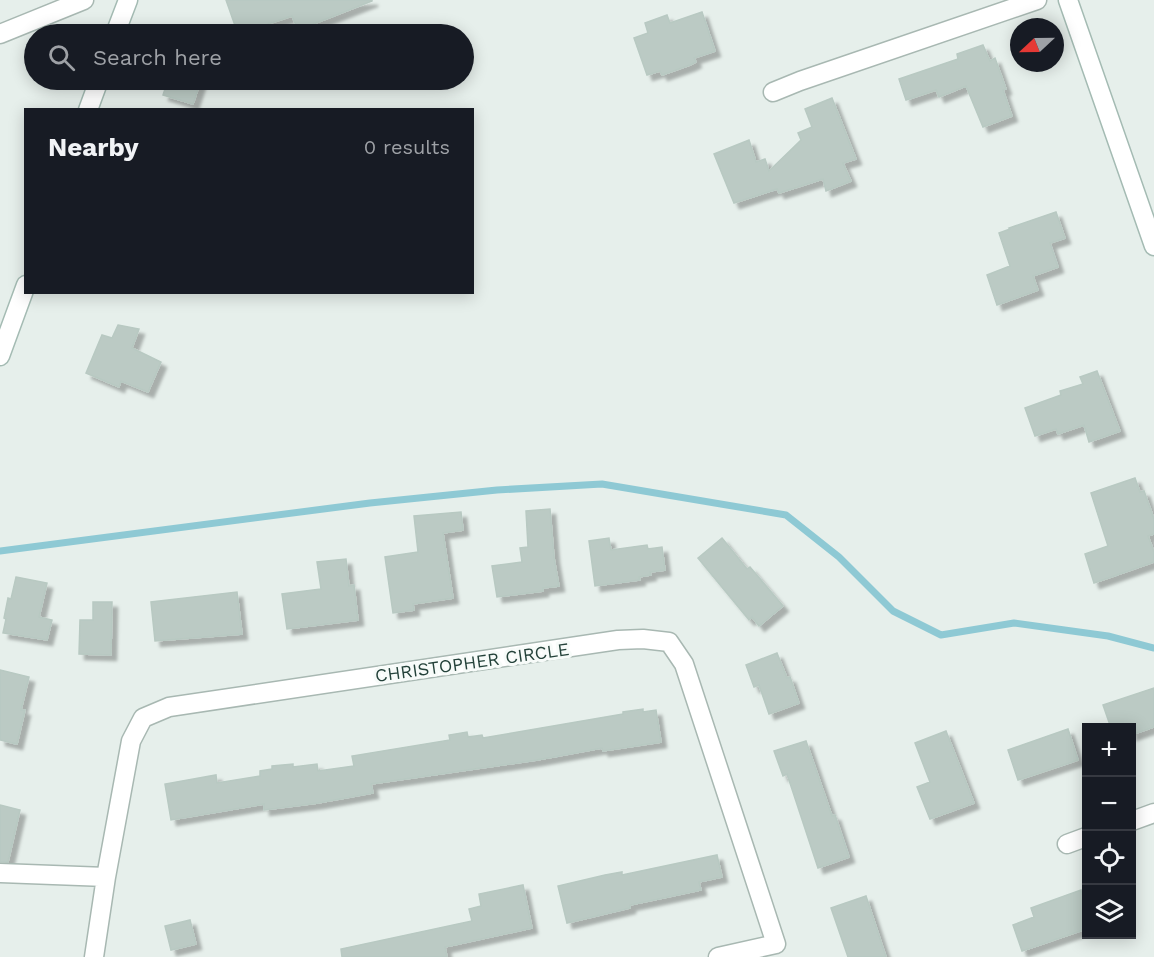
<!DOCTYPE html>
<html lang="en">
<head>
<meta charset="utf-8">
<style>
	:root { --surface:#171b24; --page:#242831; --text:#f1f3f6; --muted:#9ea1a6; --line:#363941 }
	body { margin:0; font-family:"Work Sans",sans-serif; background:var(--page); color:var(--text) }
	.controls { position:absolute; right:18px; bottom:18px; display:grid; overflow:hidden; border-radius:0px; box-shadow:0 3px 15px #0003 }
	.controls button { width:54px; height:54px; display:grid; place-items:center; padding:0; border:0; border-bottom:2px solid var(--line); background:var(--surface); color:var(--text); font:30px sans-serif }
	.compass { position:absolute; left:1010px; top:18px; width:54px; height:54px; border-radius:50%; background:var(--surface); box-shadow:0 3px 15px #0003; rotate:248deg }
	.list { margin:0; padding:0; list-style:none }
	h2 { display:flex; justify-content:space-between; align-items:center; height:78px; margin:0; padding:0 24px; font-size:26px }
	h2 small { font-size:20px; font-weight:400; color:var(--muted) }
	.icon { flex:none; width:33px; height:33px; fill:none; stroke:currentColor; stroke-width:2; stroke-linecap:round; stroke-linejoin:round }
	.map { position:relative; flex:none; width:1154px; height:957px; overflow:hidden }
	.search { position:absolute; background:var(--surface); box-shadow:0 3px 15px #0003; left:24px; top:24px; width:450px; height:66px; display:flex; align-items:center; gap:15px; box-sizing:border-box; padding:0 21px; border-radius:33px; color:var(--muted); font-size:22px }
	.panel { position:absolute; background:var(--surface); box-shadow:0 3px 15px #0003; left:24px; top:108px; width:450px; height:186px; border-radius:0px }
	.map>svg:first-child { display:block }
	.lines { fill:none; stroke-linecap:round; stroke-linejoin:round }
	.stream { stroke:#8ec9d4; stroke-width:7 }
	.building { fill:#bbcac4; stroke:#b8c9c2; stroke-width:1.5; filter:url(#shadow) }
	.street-casing { stroke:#a8b8b2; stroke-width:21 }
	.secondary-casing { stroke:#a4bbb3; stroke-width:21 }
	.street { stroke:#fff; stroke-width:18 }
	.secondary { stroke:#fff; stroke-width:18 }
	.labels { text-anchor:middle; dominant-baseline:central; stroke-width:6; stroke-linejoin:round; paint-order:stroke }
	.street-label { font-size:18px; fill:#24423a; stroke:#f7fbf9 }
</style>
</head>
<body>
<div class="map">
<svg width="1154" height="957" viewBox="0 0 1154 957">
	<defs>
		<filter id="shadow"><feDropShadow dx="5.5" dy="5.5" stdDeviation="1.5" flood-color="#0004"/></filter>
	</defs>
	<rect width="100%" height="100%" fill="#e6efeb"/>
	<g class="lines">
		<path class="stream" d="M 0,551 L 370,503 L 497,490 L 602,484 L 786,515 L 839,557 L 893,611 L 941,635 L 1014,623 L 1108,636 L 1154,648"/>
	</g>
	<path class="building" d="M 226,0 L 372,0 L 372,1 L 298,30 L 292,16 L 238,34 Z
		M 702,12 L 715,51 L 694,58 L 696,62 L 690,65 L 662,75 L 660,71 L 647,75 L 634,38 L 648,33 L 645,23 L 667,15 L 670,23 Z
		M 983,45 L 990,61 L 995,58 L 1006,89 L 1003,90 L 1012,116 L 983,127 L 966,86 L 939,97 L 936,90 L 906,100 L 899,79 L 958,59 L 957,54 Z
		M 168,80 L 201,80 L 193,104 L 163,95 Z
		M 832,98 L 856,159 L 843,163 L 851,181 L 826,191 L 823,179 L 779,193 L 777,189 L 734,203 L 714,154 L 749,140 L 756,162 L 765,159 L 769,171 L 801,140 L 798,133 L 812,127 L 805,109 Z
		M 1056,212 L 1065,238 L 1050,243 L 1058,267 L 1033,276 L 1038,290 L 997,305 L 987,275 L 1010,266 L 999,233 L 1010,229 L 1009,228 Z
		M 118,325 L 139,329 L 132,348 L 161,362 L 148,392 L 121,381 L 119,387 L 86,373 L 102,335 L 112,338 Z
		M 1097,371 L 1120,431 L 1089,442 L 1084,425 L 1058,434 L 1056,429 L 1035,436 L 1025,408 L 1061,395 L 1060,391 L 1083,384 L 1080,377 Z
		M 1135,478 L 1140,492 L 1144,491 L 1154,519 L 1154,534 L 1148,536 L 1154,552 L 1154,562 L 1094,583 L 1085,554 L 1108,546 L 1091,493 Z
		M 550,509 L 554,558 L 559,586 L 543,588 L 543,591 L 497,597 L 492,566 L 522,562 L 520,548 L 528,547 L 526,511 Z
		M 461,512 L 463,530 L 443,533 L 453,598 L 413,604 L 414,610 L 393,613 L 385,557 L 418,552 L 414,516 Z
		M 609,538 L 611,550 L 647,545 L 648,549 L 662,547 L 665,570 L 650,572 L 651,575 L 639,577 L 640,580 L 595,586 L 589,541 Z
		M 722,538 L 747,569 L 750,567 L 783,606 L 759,626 L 752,617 L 749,620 L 698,558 Z
		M 346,559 L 349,586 L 354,585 L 358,620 L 287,629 L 282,594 L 321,589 L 317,562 Z
		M 16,577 L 47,583 L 39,617 L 52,620 L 47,640 L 3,633 L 6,619 L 4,618 L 8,598 L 11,599 Z
		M 237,592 L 242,634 L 155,641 L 151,602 Z
		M 93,602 L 112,602 L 111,655 L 79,654 L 80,620 L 93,620 Z
		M 777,653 L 787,678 L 790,677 L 799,703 L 769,714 L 759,685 L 754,687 L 746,665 Z
		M 0,670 L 29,677 L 21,710 L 25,710 L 17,744 L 0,740 Z
		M 1154,688 L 1154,727 L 1131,735 L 1131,728 L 1111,728 L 1103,705 Z
		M 643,709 L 643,712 L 656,710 L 661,742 L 603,751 L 602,748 L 537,760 L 371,784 L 373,793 L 318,803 L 264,810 L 264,804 L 171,820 L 165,784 L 216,775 L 217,783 L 260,776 L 260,771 L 272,769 L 272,766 L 293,764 L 293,767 L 317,764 L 318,771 L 354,766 L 352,756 L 450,740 L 449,735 L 467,732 L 468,737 L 482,735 L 483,738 L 623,714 L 623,712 Z
		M 1068,729 L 1078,760 L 1018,780 L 1008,750 Z
		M 946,731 L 974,803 L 930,819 L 917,787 L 930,782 L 915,743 Z
		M 806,741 L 832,816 L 835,815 L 849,857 L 818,868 L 787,774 L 783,776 L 774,751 Z
		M 0,805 L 20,810 L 8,862 L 0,862 Z
		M 717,855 L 722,877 L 699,882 L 701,890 L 630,905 L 630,908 L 567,923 L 558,886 L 605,875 L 622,872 L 622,875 Z
		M 523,885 L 532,928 L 445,947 L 447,957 L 342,957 L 341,949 L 472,921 L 469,909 L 481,906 L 479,894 Z
		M 1081,890 L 1082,894 L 1086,892 L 1086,929 L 1022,951 L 1013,925 L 1034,917 L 1031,908 Z
		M 866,896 L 886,957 L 848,957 L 831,908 Z
		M 190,920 L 196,944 L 171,950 L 165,926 Z"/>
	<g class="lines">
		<defs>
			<path id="street" d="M 0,34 L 84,0
				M 773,92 L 800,81 L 1037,0
				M 1132,821 L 1154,813
				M 1067,844 L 1086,837
				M 0,873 L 106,877
				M 94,957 L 106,877 L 131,741 L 143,718 L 169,707 L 618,640 L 643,639 L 669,642 L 684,664 L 776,944 L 718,957"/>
			<path id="secondary" d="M 1068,0 L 1154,246
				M 115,34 L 128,0
				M 88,110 L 99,80
				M 0,356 L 26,285"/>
		</defs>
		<use href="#street" class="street-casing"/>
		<use href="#secondary" class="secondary-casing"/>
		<use href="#street" class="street"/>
		<use href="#secondary" class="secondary"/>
	</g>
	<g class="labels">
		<g class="street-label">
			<text transform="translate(472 662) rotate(-8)">CHRISTOPHER CIRCLE</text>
		</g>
	</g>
</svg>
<div class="controls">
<button>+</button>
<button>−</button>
<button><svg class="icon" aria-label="locate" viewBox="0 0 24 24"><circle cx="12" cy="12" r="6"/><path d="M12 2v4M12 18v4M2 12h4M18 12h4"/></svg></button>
<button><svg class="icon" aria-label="layers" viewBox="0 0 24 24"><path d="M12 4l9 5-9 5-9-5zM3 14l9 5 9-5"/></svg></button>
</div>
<svg class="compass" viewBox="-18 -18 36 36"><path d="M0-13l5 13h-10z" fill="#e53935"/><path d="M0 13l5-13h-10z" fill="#9ea1a6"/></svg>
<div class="search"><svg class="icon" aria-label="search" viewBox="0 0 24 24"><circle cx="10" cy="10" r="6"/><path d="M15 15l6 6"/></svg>Search here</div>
<section class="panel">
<h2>Nearby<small>0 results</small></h2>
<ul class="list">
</ul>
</section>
</div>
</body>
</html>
